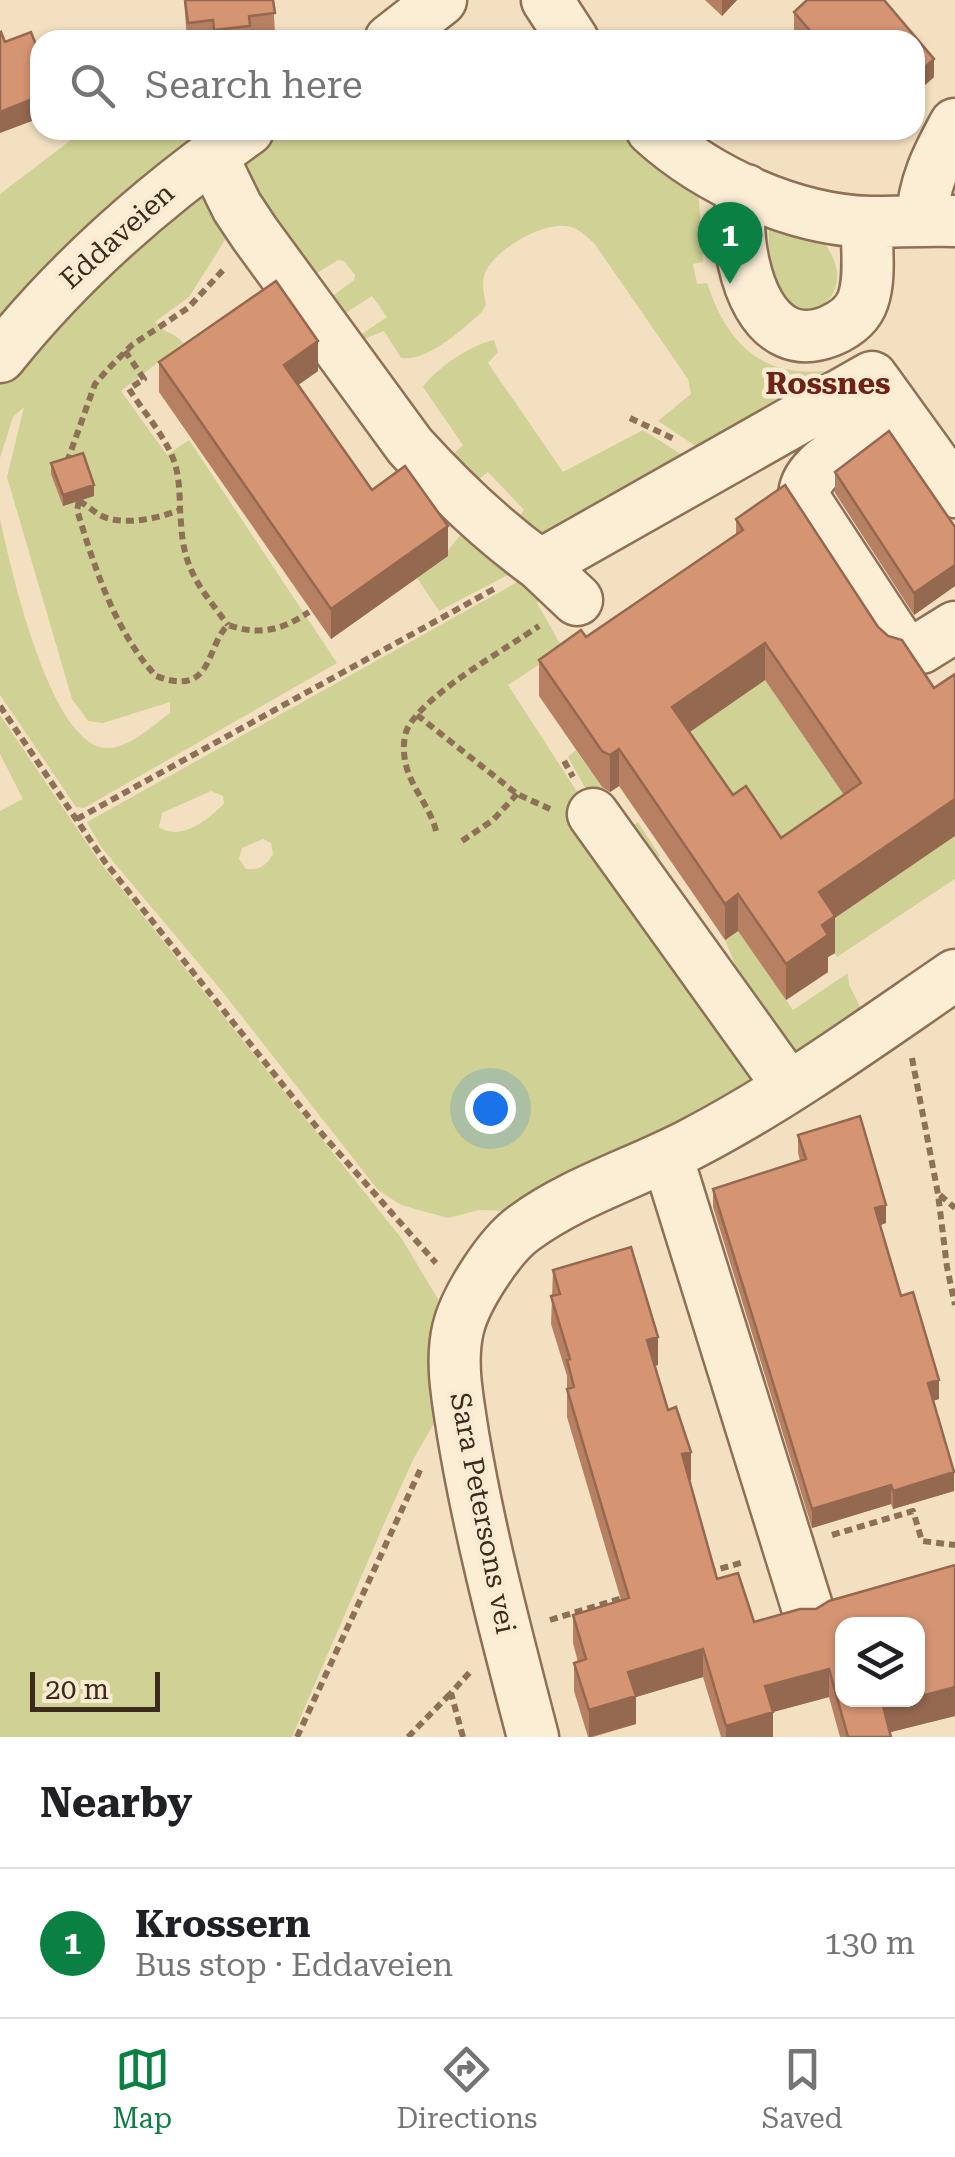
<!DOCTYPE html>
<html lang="en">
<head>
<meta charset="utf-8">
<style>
	:root { --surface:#fff; --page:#f6f6f6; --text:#202124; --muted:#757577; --line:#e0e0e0; --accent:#0b8043 }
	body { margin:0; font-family:"Roboto Serif",serif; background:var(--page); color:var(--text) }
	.controls { position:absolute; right:30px; bottom:30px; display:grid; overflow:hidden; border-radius:20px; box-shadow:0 2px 8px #0004 }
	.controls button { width:90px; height:90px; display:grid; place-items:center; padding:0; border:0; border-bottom:2px solid var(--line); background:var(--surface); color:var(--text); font:50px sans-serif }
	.scale { position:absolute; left:30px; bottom:25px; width:130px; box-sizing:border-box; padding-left:10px; border:5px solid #3c2a1c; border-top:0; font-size:28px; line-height:35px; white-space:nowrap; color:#3c2a1c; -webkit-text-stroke:8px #f9ebd1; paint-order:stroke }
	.you { position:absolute; left:490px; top:1108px; width:35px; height:35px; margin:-25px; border:8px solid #fff; border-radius:50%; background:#1a73e8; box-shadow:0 0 0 15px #1a73e833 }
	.badge { display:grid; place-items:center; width:65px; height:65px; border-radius:50%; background:var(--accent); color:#fff; font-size:32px; font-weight:700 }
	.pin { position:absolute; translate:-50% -82px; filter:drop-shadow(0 2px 5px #0008) }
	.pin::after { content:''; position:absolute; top:52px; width:35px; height:30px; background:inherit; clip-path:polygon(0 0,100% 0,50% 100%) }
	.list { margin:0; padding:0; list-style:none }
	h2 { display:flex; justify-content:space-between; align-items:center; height:130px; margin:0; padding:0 40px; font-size:42px }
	h2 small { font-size:32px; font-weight:400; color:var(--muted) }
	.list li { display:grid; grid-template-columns:65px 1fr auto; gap:30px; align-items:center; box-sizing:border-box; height:150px; padding:0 40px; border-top:2px solid var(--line) }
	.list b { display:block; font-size:38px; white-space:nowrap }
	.list p { margin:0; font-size:32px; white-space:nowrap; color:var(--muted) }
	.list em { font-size:32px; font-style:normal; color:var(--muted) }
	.icon { flex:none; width:55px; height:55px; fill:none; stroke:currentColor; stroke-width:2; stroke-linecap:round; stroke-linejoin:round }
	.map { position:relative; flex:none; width:955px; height:1737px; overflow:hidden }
	.search { position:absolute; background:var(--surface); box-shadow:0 2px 8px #0004; left:30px; right:30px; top:30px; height:110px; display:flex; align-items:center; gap:25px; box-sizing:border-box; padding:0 35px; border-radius:30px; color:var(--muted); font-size:38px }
	.sheet { height:280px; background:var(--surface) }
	nav { display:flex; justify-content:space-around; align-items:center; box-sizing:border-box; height:140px; border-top:2px solid var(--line); background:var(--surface); font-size:28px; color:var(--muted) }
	nav a { display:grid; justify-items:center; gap:5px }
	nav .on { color:var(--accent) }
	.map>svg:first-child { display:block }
	.green { fill:#cfd294; fill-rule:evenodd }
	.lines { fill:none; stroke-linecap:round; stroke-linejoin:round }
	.minor-casing { stroke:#8e7056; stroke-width:55 }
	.path { stroke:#8e7056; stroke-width:6; stroke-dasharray:8 5; stroke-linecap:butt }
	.minor { stroke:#fceed5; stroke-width:50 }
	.wall { fill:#b78063; fill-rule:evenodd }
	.shaded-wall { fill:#956850 }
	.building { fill:#d59573; stroke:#956850; stroke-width:2.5; fill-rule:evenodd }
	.labels { text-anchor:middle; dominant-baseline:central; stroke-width:9; stroke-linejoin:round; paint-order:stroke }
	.street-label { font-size:28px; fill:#3c2a1c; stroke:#f9ebd1 }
	.neighbourhood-label { font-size:30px; font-weight:bold; fill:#6d2317; stroke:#f9ebd1 }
</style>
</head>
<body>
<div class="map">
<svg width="955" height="1737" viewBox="0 0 955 1737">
	<rect width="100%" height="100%" fill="#f2e0c1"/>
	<path class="green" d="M 84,130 L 229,130 L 0,340 L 0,194 Z
		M 272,130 L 623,130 L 698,188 L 703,262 L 693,264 L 697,284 L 707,283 C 728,346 764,380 834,370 L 712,457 L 658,421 L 691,394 L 688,379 L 594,243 C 588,238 581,231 574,228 C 548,217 495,249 485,273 C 481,284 484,294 486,305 L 481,313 C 462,329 428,362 401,358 L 384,331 L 359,341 L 322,304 L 354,280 L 355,275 L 344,261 L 338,260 L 309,278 L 238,163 ZM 372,296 L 387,317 L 359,336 L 344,314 Z
		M 205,192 L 212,213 L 227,237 L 189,297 L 155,322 C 161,332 175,332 183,343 L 121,391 L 167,455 L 189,440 L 337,663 L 84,808 L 76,807 L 0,695 L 0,519 C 10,565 51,753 110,748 C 131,746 154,725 170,713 L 170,702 L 103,723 L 88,721 L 72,699 L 7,477 L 24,407 L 13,417 L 0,458 L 0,374 L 30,334 Z
		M 769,226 C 783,228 804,228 816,234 C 822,237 827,247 830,252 C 857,298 802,334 777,287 C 768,270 769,245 769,226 Z
		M 494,340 L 498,352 L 488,363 L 563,472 L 643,430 L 701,467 L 547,552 L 512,527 L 524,510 L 488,472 L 466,489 L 443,464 L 463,445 L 423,387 C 435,369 472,344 494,340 Z
		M 474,527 L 523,567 L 439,611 L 417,578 L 447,557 L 446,553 L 461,534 Z
		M 521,580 L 543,597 L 537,603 L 563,649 L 508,685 L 755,1067 L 751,1092 L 514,1211 L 479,1210 L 448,1218 L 401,1205 L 378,1190 L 221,990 L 101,847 L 87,822 ZM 211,791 L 223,796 L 224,804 C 207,820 181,842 159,827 L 162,813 ZM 263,839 L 271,843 L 273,854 C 266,866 260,870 246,869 L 239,859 L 242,848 Z
		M 765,680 L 829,773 L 874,811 L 781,875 L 672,744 Z
		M 0,715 L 99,861 L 402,1239 L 438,1299 L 444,1406 L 414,1458 L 387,1517 L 292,1737 L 0,1737 L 0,811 L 23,799 L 0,754 Z
		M 576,750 L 623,818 L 626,830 L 638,822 L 660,856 L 645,866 L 593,802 L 568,757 Z
		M 955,835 L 955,879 L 837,957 L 819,929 Z
		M 738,931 L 793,1010 L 848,973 L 849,985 L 862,1010 L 803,1053 L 787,1051 L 739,984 L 739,974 L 725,940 Z"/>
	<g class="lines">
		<defs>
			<path id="minor" d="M 547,0 L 573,40
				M 390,40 L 441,0
				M 652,130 C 708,181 794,220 870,222 C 898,222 926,220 955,221
				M 212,156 L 237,207 L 255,234 L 410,446 C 449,489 493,531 540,565 L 872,377
				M 746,190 C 743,199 739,210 739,220 C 739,271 762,358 830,331 C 844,325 858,315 863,300 C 871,277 866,246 867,222
				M 922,220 C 923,184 938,155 955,124
				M 0,357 C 71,268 155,195 248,130
				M 875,381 L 955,492
				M 891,404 C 887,410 883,419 877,424 C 856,446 803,464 804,498 L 902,648 L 921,648 L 955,627
				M 540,565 L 577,600
				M 593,814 L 789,1087
				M 667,1156 L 808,1610
				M 533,1737 C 507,1637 480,1536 463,1434 C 458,1400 450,1363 458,1329 C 465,1299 499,1246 524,1228 C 574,1191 638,1172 693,1143 C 785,1095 870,1033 955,975"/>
		</defs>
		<use href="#minor" class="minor-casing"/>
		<path class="path" d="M 125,351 L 144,379 L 129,389 C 143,411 165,436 174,461 C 181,481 179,502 181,522 C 183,570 201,589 228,625
			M 630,418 L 674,439
			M 67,462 L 95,384 L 108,369 L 132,345 L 188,308 L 224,269
			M 79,501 L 77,510 C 94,566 115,632 156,676 C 214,698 205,647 228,625 C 260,636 282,630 309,612
			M 79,501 C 89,506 96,515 107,518 C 130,525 158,518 180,510
			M 0,706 L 105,862 L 323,1135 L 436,1263
			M 417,715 L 517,794 L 550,809
			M 564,761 L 573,777
			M 77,819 L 494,589
			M 436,831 C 430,806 410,787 405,761 C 403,749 403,734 410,724 C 433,689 503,651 539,626
			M 462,841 L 493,820 L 517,794
			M 912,1058 L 938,1194 L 947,1267 L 955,1305
			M 940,1195 L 955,1208
			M 832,1535 L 913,1511 L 922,1541 L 955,1545
			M 708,1572 L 744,1562
			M 550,1620 L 629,1596
			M 297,1737 L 422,1466
			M 408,1737 L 450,1694
			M 463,1737 L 451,1693 L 470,1672"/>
		<use href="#minor" class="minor"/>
	</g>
	<path class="wall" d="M 184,0 L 273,0 L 275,33 L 250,36 L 250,40 L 187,40 Z
		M 705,0 L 737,0 L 722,16 Z
		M 807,0 L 884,0 L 934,59 L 934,77 L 915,94 L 915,40 L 803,40 L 794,30 L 794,12 Z
		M 159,362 L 318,371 L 298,385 L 372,490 L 448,556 L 331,639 L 159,392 Z
		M 51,463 L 94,496 L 63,506 L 51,474 Z
		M 835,472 L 955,527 L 955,586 L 914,615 L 835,493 Z
		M 736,519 L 878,627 L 888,636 L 902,640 L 835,918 L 835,953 L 828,957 L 828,972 L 786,1000 L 738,931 L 725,940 L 619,786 L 610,792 L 602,787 L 539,696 L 539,660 L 586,637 L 736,534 ZM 765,680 L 844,795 L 781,838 L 733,795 L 690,732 Z
		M 798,1135 L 886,1223 L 880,1225 L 901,1296 L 939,1399 L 933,1401 L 954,1491 L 893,1509 L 891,1504 L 812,1528 L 713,1207 L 713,1189 L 800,1161 L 798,1153 Z
		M 553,1270 L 658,1365 L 655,1366 L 691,1480 L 689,1480 L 717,1579 L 754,1622 L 816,1609 L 955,1565 L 955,1716 L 890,1732 L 891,1737 L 840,1737 L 829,1697 L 773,1712 L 773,1737 L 721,1737 L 703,1677 L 636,1697 L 636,1724 L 593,1737 L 588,1737 L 574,1691 L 574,1663 L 578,1662 L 573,1643 L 573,1615 L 621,1600 L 567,1417 L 567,1376 L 551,1324 Z"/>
	<path class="shaded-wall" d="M 722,0 L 737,0 L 722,16 Z
		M 934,59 L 934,77 L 915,94 L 915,76 Z
		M 40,68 L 40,89 L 34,70 Z
		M 40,96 L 40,118 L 0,133 L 0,112 Z
		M 318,341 L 318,371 L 284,395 L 284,365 Z
		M 94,485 L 94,496 L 63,506 L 63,495 Z
		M 448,526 L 448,556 L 331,639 L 331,609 Z
		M 955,565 L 955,586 L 914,615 L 914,593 Z
		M 765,643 L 765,680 L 672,744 L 672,707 Z
		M 619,749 L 619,786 L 610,792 L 610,755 Z
		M 955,799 L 955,836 L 835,918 L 835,953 L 828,957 L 828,972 L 786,1000 L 786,964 L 819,892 Z
		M 738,894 L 738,931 L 725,940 L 725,904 Z
		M 886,1205 L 886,1223 L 875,1227 L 875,1208 Z
		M 658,1337 L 658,1365 L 647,1368 L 647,1340 Z
		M 939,1380 L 939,1399 L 928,1402 L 928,1383 Z
		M 691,1452 L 691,1480 L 682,1483 L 682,1454 Z
		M 954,1472 L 954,1491 L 893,1509 L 893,1491 Z
		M 891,1485 L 891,1504 L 812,1528 L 812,1509 Z
		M 703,1649 L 703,1677 L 636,1697 L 636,1724 L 589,1737 L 589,1710 L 628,1672 Z
		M 829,1669 L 829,1697 L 773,1712 L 773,1737 L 726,1737 L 726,1726 L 765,1686 Z
		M 955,1687 L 955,1716 L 883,1734 L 883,1706 L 908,1700 L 918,1700 L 918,1697 Z"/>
	<path class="building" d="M 185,0 L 273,0 L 275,13 L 249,16 L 250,26 L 214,30 L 213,20 L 188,23 Z
		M 807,0 L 884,0 L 934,59 L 915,76 L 915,40 L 818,40 L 794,12 Z
		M 1,32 L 5,42 L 31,32 L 40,55 L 40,68 L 34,70 L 40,85 L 40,96 L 0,112 L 0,33 Z
		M 276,281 L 318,341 L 284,365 L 372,490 L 405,466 L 448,526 L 331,609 L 159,362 Z
		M 889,431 L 955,527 L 955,565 L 914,593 L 835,472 Z
		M 83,453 L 94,485 L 63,495 L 51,463 Z
		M 785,485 L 878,627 L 888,636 L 902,640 L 934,688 L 955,674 L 955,799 L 819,892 L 835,916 L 822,925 L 828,935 L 786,964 L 738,894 L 725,904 L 619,749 L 610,755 L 602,751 L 539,660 L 581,630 L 586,637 L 743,530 L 736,519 ZM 765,643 L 861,783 L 781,838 L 746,786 L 733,795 L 672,707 Z
		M 860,1116 L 886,1205 L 875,1208 L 901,1296 L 913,1292 L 939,1380 L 928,1383 L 954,1472 L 893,1491 L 891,1485 L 812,1509 L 713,1189 L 806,1159 L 798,1135 Z
		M 631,1247 L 658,1337 L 647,1340 L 668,1410 L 676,1407 L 691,1452 L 682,1454 L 717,1579 L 738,1573 L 754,1622 L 800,1609 L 816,1609 L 829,1601 L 955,1565 L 955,1687 L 918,1697 L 918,1624 L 842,1624 L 842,1700 L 908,1700 L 883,1706 L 891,1737 L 848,1737 L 829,1669 L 765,1686 L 773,1712 L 726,1726 L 703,1649 L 628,1672 L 636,1696 L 589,1710 L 574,1663 L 586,1659 L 573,1615 L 629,1598 L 567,1389 L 574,1387 L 567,1360 L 570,1359 L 551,1296 L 560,1294 L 553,1270 Z"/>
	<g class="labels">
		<g class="street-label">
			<text transform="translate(117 236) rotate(-42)">Eddaveien</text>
			<text transform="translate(483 1513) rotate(79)">Sara Petersons vei</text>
		</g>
		<g class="neighbourhood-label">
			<text x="828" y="383">Rossnes</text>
		</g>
	</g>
</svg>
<div class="controls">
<button><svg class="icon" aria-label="layers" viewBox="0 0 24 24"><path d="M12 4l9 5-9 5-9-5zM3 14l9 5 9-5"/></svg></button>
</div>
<div class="scale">20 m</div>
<div class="you"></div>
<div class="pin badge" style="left:730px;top:284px">1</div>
<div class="search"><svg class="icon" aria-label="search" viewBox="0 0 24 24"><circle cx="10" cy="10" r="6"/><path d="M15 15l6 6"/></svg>Search here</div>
</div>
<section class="sheet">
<h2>Nearby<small></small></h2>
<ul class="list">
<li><span class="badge">1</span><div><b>Krossern</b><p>Bus stop · Eddaveien</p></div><em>130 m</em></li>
</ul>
</section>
<nav>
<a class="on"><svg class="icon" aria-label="map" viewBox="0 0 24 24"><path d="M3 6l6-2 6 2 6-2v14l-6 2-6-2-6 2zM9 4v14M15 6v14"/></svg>Map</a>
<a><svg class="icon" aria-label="directions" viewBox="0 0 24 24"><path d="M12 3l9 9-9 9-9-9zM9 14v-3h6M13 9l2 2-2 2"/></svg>Directions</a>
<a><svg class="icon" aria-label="saved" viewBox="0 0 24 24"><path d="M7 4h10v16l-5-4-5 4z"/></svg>Saved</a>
</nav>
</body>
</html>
